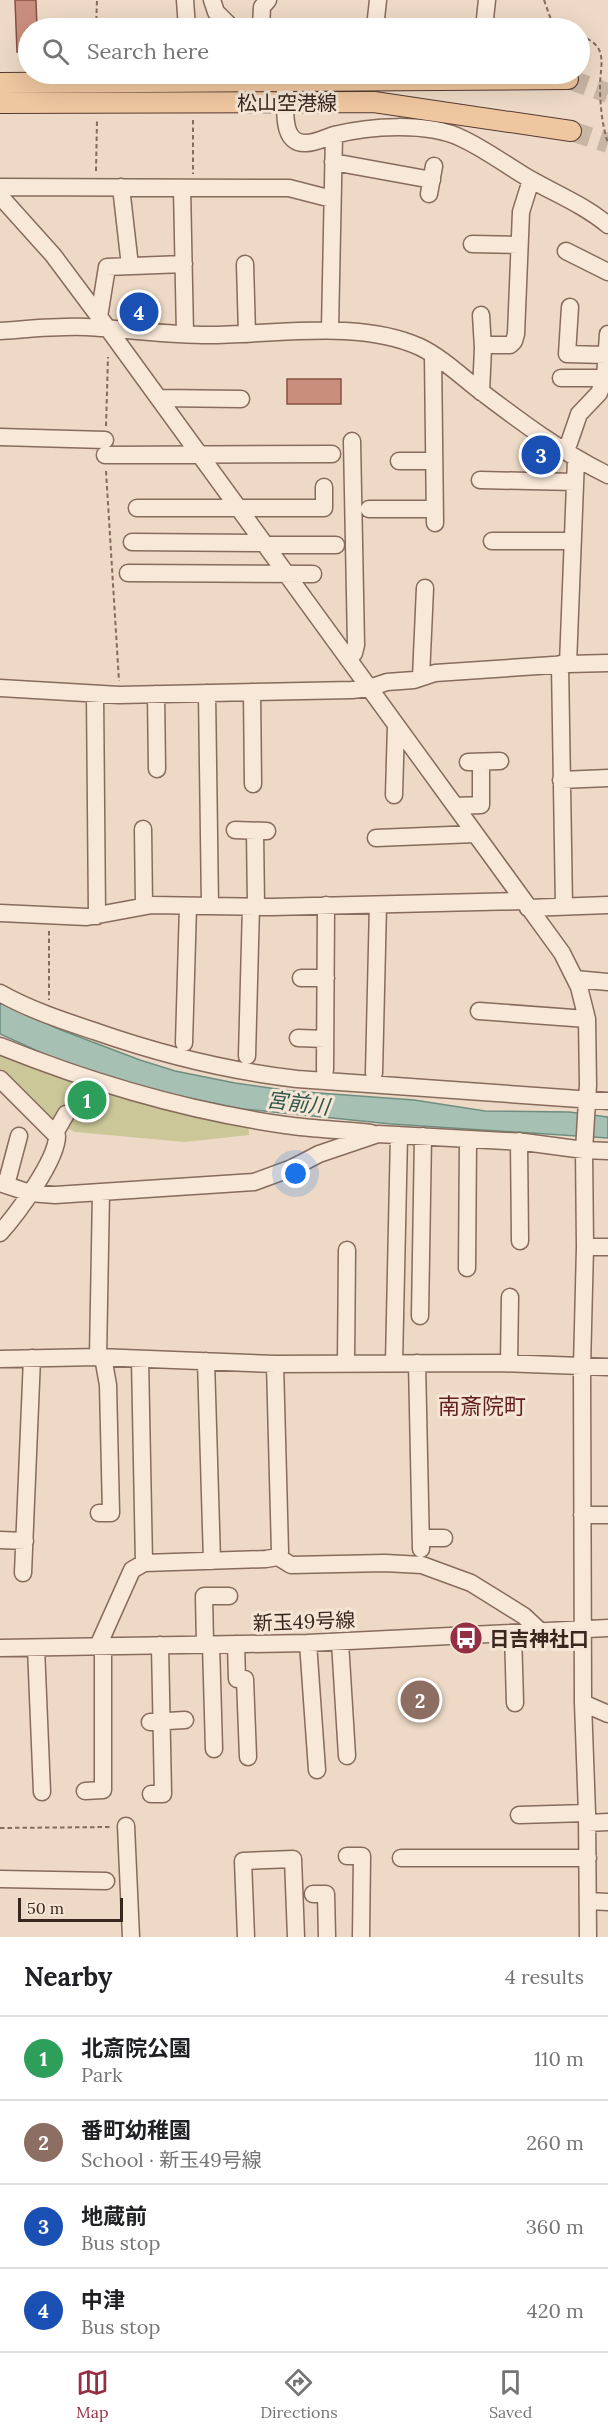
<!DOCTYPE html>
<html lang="en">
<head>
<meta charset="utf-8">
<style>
	:root { --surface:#fff; --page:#f2f2f2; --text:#202124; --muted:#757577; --line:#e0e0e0; --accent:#942e42 }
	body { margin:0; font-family:Lora,"Noto Sans JP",serif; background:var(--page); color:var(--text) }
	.scale { position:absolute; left:18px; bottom:15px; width:105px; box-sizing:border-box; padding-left:6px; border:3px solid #38261f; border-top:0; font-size:16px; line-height:21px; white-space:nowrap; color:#38261f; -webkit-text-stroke:4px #f4e5d5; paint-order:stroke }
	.you { position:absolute; left:296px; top:1174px; width:21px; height:21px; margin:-15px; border:4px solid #fff; border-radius:50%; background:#1a73e8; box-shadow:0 0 0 9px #1a73e833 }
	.badge { display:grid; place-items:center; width:39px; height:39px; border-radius:50%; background:var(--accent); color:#fff; font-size:20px; font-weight:700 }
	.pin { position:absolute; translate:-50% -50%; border:3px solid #fff; box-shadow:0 2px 6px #0006 }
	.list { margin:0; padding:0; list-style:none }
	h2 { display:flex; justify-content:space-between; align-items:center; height:78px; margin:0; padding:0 24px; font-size:26px }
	h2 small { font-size:20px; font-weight:400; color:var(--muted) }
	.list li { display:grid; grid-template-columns:39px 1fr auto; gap:18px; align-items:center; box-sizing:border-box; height:84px; padding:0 24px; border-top:2px solid var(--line) }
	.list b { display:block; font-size:22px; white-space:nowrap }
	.list p { margin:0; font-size:20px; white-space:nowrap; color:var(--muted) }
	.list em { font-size:20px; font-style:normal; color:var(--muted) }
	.icon { flex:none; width:33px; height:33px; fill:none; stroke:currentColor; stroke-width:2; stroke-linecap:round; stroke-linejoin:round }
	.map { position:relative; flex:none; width:608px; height:1937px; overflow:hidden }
	.search { position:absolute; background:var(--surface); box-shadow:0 6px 24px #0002; left:18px; right:18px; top:18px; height:66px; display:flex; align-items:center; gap:15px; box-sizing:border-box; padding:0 21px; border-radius:33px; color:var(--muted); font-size:22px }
	.sheet { height:414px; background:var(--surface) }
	nav { display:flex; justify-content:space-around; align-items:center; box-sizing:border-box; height:84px; border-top:2px solid var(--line); background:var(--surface); font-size:16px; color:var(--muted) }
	nav a { display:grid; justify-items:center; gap:3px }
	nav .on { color:var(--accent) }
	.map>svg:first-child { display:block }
	.green { fill:#cbc799 }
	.water { fill:#a7c0b4; stroke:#6e8e80; stroke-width:1.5 }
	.building { fill:#ca8e7d; stroke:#865042; stroke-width:1.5 }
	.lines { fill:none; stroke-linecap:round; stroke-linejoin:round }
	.major-tunnel { stroke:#c9b5a4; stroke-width:20; stroke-dasharray:20 10; stroke-linecap:butt }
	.minor-casing { stroke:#876b5c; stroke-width:19 }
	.major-casing { stroke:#553a30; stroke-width:22 }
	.path { stroke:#876b5c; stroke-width:2; stroke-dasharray:4.5 3; stroke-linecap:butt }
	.minor { stroke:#f8e8d8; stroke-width:16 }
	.major { stroke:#eec69f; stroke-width:20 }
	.labels { text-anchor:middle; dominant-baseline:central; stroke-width:6; stroke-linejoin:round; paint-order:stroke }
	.street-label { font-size:20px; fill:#38261f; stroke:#f4e5d5 }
	.poi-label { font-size:20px; font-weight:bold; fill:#38261f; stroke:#f4e5d5; text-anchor:start }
	.water-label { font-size:21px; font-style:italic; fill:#2f574d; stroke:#f4e5d5 }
	.quarter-label { font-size:22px; fill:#632120; stroke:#f4e5d5 }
</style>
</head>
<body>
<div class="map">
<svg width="608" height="1937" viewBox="0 0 608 1937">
	<rect width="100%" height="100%" fill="#edd9c5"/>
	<path class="green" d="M 0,1050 L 248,1122 L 249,1135 L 185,1142 L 75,1132 L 53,1121 L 19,1094 L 0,1069 Z"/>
	<path class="water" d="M 0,1003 L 61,1030 L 140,1060 L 175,1071 L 235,1083 L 291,1091 L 414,1100 L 485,1111 L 569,1112 L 608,1117 L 608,1138 L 391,1124 L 243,1109 L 150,1090 L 102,1075 L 53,1058 L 0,1034 Z"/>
	<path class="building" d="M 15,0 L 36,0 L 37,28 L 28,28 L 28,52 L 17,52 Z
		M 287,379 L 341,379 L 341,404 L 287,404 Z"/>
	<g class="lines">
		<path class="major-tunnel" d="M 568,79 L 608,93
			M 571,131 L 608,143"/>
		<defs>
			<path id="minor" d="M 185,0 L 187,28
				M 212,0 L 216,12 L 232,28
				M 261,28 L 262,7 L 268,0
				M 375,28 L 378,0
				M 484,28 L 487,0
				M 285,91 C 286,107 280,144 306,143 C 315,143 325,138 334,135 L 330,329
				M 334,135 C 369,126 427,122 461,138 C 485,149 506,165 528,178 C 556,194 584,205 608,225
				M 333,162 L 432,180
				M 0,187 L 289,188 L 332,199
				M 121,187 L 130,266
				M 182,188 L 185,334
				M 429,194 L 434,166
				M 0,196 L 53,255 L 109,330 L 562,953 L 579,987 L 587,1019 L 588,1085 L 584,1150 L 585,1247 L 582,1367 L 583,1703 L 587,1813 L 588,1937
				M 472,244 L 518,245
				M 566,251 L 608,272
				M 245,264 L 247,334
				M 570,307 L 567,354 L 606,355
				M 481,315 L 483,348
				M 99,317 L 107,267 L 184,264
				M 0,331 C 29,329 58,326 86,327 C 127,329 168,335 209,335 C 275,335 359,319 420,347 C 441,357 461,376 479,390 C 521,422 561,452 608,475
				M 433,355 L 435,523
				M 561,378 L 605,378
				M 481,392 L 483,348 L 488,345 L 510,345 L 514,341 L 516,334 L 521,212 L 531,180
				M 159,398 L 241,399
				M 0,437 L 105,440
				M 562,450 L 569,443 L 579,414 L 599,393 L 605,378 L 608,334
				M 105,455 L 332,454
				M 399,461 L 434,461
				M 480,480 L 575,482
				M 137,508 L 324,508 L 324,487
				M 369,509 L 434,509
				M 492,541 L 573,541
				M 132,542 L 263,543
				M 265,545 L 336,545
				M 128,573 L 313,574
				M 348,659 L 354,653 L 356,645 L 352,441
				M 560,664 L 564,907
				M 568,664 L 576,459
				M 421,677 L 425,588
				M 0,688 L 119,695 L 352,690 L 369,688 L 387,682 L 414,680 L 435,673 L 568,664 L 608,663
				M 252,692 L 253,784
				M 207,693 L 210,906
				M 95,694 L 97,916
				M 156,694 L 157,769
				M 468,762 L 500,761
				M 561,780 L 608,778
				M 394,795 L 396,725
				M 455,806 L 481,805 L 481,762
				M 143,829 L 144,906
				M 235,830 L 267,831
				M 255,831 L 256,907
				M 376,838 L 475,834
				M 528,908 L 608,905
				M 0,913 L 87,917 L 152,905 L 272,907 L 524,901
				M 301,978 L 326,978
				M 575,979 L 608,982
				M 0,993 C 30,1010 64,1021 97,1032 C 163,1055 228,1071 297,1079 L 608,1101
				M 479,1011 L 587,1019
				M 298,1038 L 325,1039
				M 184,1043 L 188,906
				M 0,1046 C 92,1083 187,1111 285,1125 C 313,1129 342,1130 371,1133
				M 247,1056 L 251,906
				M 325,1070 L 326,905
				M 374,1073 L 378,905
				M 0,1079 L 57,1136 C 57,1160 17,1214 0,1233
				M 55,1133 L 66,1114
				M 519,1141 L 520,1241
				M 0,1183 L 30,1193 L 55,1195 L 254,1182 L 292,1168 L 319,1154 L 378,1134 L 524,1142 L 584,1150 L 608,1151
				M 6,1185 L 19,1136
				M 585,1247 L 608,1247
				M 467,1268 L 468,1139
				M 420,1316 L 423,1136
				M 98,1357 L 101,1193
				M 0,1359 L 98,1357 L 275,1364 L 498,1363 L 608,1367
				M 140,1359 L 144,1563
				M 206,1361 L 212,1561
				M 346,1363 L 347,1250
				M 394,1363 L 399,1135
				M 417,1363 L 421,1549
				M 509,1363 L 510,1297
				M 99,1513 L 111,1513 L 108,1385 L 103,1357
				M 582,1515 L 608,1515
				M 421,1538 L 444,1538
				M 0,1540 L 25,1541
				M 278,1557 L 291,1565 L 385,1563 L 422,1565 L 471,1583 L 524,1616 L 540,1631
				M 23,1573 L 32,1358
				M 513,1633 L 515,1703
				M 340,1642 L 347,1756
				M 308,1643 L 317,1770
				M 205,1644 L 204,1596 L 229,1596
				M 211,1644 L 214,1749
				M 236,1644 L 237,1679 L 245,1679 L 248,1757
				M 98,1646 L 132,1570 L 144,1563 L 266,1559 L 278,1557 L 280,1552 L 275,1364
				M 0,1648 L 308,1643 L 608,1628
				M 36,1648 L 42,1792
				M 583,1703 L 608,1714
				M 150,1722 L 185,1720
				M 85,1791 L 103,1790 L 103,1646
				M 151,1794 L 163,1794 L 160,1645
				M 519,1815 L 587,1813
				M 588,1823 L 608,1822
				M 126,1826 L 131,1937
				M 347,1856 L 362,1856 L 361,1937
				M 401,1858 L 588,1858
				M 0,1879 L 106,1881
				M 313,1894 L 326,1894 L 327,1937
				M 588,1901 L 608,1902
				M 246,1937 L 243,1861 L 293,1859 L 296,1937"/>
			<path id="major" d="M 0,83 L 568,79
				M 0,103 L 374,102 L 571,131"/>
		</defs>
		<use href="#minor" class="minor-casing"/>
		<use href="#major" class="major-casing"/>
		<path class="path" d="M 544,0 L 554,28
			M 96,28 L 97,0
			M 580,35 C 608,47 601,60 600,85 C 600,104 602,125 608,143
			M 193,120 L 193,174
			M 96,171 L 97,120
			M 106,426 L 108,357
			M 106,471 L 119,681
			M 49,931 L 49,1000
			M 0,1828 L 111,1827"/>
		<use href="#minor" class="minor"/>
		<use href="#major" class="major"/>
	</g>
	<defs>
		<symbol id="bus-disc" viewBox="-11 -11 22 22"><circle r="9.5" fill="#942e42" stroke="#f4e5d5"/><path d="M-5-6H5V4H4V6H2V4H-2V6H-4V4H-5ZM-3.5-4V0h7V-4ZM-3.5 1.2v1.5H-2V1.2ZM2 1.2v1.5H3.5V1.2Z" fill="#fff"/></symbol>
	</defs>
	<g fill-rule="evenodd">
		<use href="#bus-disc" x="447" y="1619" width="38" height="38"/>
	</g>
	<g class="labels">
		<g class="street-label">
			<text x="287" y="102">松山空港線</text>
			<text transform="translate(304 1621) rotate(-2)">新玉49号線</text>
		</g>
		<g class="poi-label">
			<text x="489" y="1638">日吉神社口</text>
		</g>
		<g class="water-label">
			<text transform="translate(298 1103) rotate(7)">宮前川</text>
		</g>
		<g class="quarter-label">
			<text x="482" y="1406">南斎院町</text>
		</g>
	</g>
</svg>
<div class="scale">50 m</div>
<div class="you"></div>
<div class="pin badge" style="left:87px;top:1100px;background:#2e9e5b">1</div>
<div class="pin badge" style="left:420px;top:1700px;background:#8d6e63">2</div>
<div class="pin badge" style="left:541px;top:455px;background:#1a4fb4">3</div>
<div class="pin badge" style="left:139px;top:312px;background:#1a4fb4">4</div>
<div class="search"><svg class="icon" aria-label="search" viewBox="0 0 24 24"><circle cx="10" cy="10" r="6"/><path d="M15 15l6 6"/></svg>Search here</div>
</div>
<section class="sheet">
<h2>Nearby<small>4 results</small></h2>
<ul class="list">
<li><span class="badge" style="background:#2e9e5b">1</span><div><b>北斎院公園</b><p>Park</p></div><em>110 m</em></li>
<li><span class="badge" style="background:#8d6e63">2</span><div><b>番町幼稚園</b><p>School · 新玉49号線</p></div><em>260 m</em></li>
<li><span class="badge" style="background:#1a4fb4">3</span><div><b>地蔵前</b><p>Bus stop</p></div><em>360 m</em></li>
<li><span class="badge" style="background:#1a4fb4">4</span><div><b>中津</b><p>Bus stop</p></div><em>420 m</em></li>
</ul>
</section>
<nav>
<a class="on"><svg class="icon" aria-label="map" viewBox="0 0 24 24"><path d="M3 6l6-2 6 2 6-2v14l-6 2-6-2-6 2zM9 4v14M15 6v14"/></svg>Map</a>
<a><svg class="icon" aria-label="directions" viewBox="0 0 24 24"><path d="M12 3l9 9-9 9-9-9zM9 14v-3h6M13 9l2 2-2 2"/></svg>Directions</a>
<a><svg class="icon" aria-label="saved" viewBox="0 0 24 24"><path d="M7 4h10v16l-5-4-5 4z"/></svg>Saved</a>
</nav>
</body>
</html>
